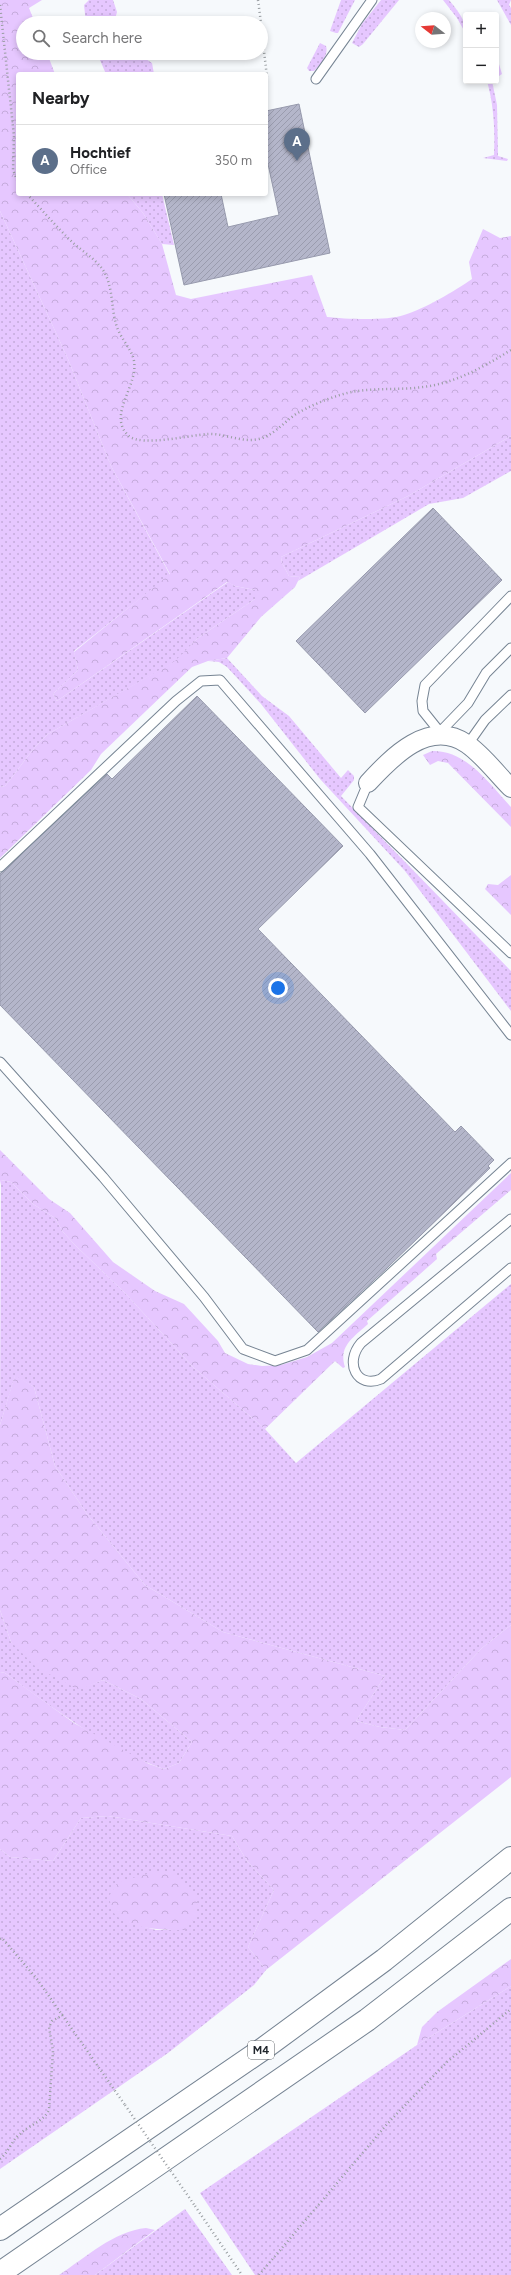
<!DOCTYPE html>
<html lang="en">
<head>
<meta charset="utf-8">
<style>
	:root { --surface:#fff; --page:#f2f2f2; --text:#202124; --muted:#757577; --line:#e0e0e0; --accent:#d93025 }
	body { margin:0; font-family:Figtree,sans-serif; background:var(--page); color:var(--text) }
	.controls { position:absolute; right:12px; top:12px; display:grid; overflow:hidden; border-radius:4px; box-shadow:0 2px 6px #0003 }
	.controls button { width:36px; height:36px; display:grid; place-items:center; padding:0; border:0; border-bottom:1px solid var(--line); background:var(--surface); color:var(--text); font:20px sans-serif }
	.compass { position:absolute; left:415px; top:12px; width:36px; height:36px; border-radius:50%; background:var(--surface); box-shadow:0 2px 6px #0003; rotate:287deg }
	.you { position:absolute; left:278px; top:988px; width:14px; height:14px; margin:-10px; border:3px solid #fff; border-radius:50%; background:#1a73e8; box-shadow:0 0 0 6px #1a73e833 }
	.badge { display:grid; place-items:center; width:26px; height:26px; border-radius:50%; background:var(--accent); color:#fff; font-size:13px; font-weight:700 }
	.pin { position:absolute; translate:-50% -33px; filter:drop-shadow(0 1px 2px #0008) }
	.pin::after { content:''; position:absolute; top:21px; width:14px; height:12px; background:inherit; clip-path:polygon(0 0,100% 0,50% 100%) }
	.list { margin:0; padding:0; list-style:none }
	h2 { display:flex; justify-content:space-between; align-items:center; height:52px; margin:0; padding:0 16px; font-size:17px }
	h2 small { font-size:13px; font-weight:400; color:var(--muted) }
	.list li { display:grid; grid-template-columns:26px 1fr auto; gap:12px; align-items:center; box-sizing:border-box; height:72px; padding:0 16px; border-top:1px solid var(--line) }
	.list b { display:block; font-size:15px; white-space:nowrap }
	.list p { margin:0; font-size:13px; white-space:nowrap; color:var(--muted) }
	.list em { font-size:13px; font-style:normal; color:var(--muted) }
	.icon { flex:none; width:22px; height:22px; fill:none; stroke:currentColor; stroke-width:2; stroke-linecap:round; stroke-linejoin:round }
	.map { position:relative; flex:none; width:511px; height:2275px; overflow:hidden }
	.search { position:absolute; background:var(--surface); box-shadow:0 2px 6px #0003; left:16px; top:16px; width:252px; height:44px; display:flex; align-items:center; gap:10px; box-sizing:border-box; padding:0 14px; border-radius:22px; color:var(--muted); font-size:15px }
	.panel { position:absolute; background:var(--surface); box-shadow:0 2px 6px #0003; left:16px; top:72px; width:252px; height:124px; border-radius:4px }
	.map>svg:first-child { display:block }
	.grass { fill:url(#grass-dots); fill-rule:evenodd }
	.forest { fill:url(#forest-crowns) }
	.building { fill:url(#building-hatch); stroke:#979aad }
	.lines { fill:none; stroke-linecap:round; stroke-linejoin:round }
	.lane-casing { stroke:#768493; stroke-width:11 }
	.street-casing { stroke:#768493; stroke-width:20 }
	.highway-casing { stroke:#768493; stroke-width:24 }
	.path { stroke:#989da1; stroke-width:2.5; stroke-dasharray:1 3; stroke-linecap:butt }
	.lane { stroke:#fff; stroke-width:9 }
	.street { stroke:#fff; stroke-width:18 }
	.highway { stroke:#fff; stroke-width:22 }
	.path-bridge { stroke:#989da1; stroke-width:2.5; stroke-dasharray:1 3; stroke-linecap:butt }
	.labels { text-anchor:middle; dominant-baseline:central; stroke-width:4; stroke-linejoin:round; paint-order:stroke }
	.shield { fill:#fff; stroke:#62666b; stroke-width:1 }
	.shield-label { font-size:11px; font-weight:bold; fill:#1f252b }
</style>
</head>
<body>
<div class="map">
<svg width="511" height="2275" viewBox="0 0 511 2275">
	<defs>
		<pattern id="grass-dots" width="8" height="8" patternUnits="userSpaceOnUse"><rect width="8" height="8" fill="#e6c7ff"/><path d="M2 2h.1M6 6h.1" fill="none" stroke="#c5abdb" stroke-width="1.8" stroke-linecap="round"/></pattern>
		<pattern id="forest-crowns" width="20" height="18" patternUnits="userSpaceOnUse"><rect width="20" height="18" fill="#e6c7ff"/><path d="M2 6a3 3 0 1 1 6 0M12 15a3 3 0 1 1 6 0" fill="none" stroke="#c5abdb"/></pattern>
		<pattern id="building-hatch" width="6" height="6" patternUnits="userSpaceOnUse"><rect width="6" height="6" fill="#b4b6ca"/><path d="M-1 1l2-2M0 6l6-6M5 7l2-2" fill="none" stroke="#9a9cae"/></pattern>
	</defs>
	<rect width="100%" height="100%" fill="#f6f9fc"/>
	<path class="grass" d="M 89,0 L 113,0 L 117,12 L 114,23 L 86,23 L 84,5 Z
		M 341,0 L 355,0 L 338,33 L 336,33 L 330,31 Z
		M 381,0 L 399,0 L 363,44 L 359,47 L 352,43 L 362,24 Z
		M 443,0 L 449,0 C 458,11 466,20 466,34 L 457,18 Z
		M 497,0 L 511,0 L 509,5 L 511,8 L 511,25 Z
		M 320,43 L 326,46 C 329,55 320,65 314,71 L 309,71 L 307,68 Z
		M 97,53 L 137,53 L 152,63 L 154,74 L 106,74 Z
		M 499,64 L 502,74 L 496,78 L 496,65 Z
		M 487,81 L 492,81 L 497,105 L 498,156 L 508,159 L 507,161 L 483,158 L 494,155 C 495,130 494,106 487,81 Z
		M 127,194 L 162,194 L 174,245 L 162,244 L 143,213 Z
		M 0,211 L 68,359 L 111,466 L 170,575 L 74,651 L 78,670 L 53,694 L 57,701 L 228,582 L 235,586 L 255,590 L 255,599 L 198,638 L 176,661 L 48,734 C 31,749 20,768 5,786 L 0,787 Z
		M 511,436 L 511,471 L 463,498 L 429,504 L 298,581 L 300,577 L 289,576 L 282,563 L 281,557 L 408,496 Z
		M 227,658 L 262,696 L 289,716 L 341,778 L 348,770 L 354,776 L 354,780 L 341,796 L 511,971 L 511,1011 L 405,871 L 320,779 L 261,704 L 227,667 L 219,662 L 208,661 Z
		M 1,1180 L 11,1182 L 33,1204 L 55,1218 L 63,1232 L 75,1245 L 125,1293 L 193,1367 L 265,1429 L 296,1463 L 511,1284 L 511,1625 L 482,1648 L 405,1730 L 380,1727 L 356,1721 L 385,1676 L 223,1632 L 145,1585 L 87,1514 L 55,1466 L 34,1387 L 15,1376 L 0,1425 Z
		M 0,1610 L 11,1642 L 79,1689 L 103,1680 L 141,1699 L 192,1742 L 179,1763 L 164,1769 C 108,1751 52,1707 5,1673 L 0,1672 Z
		M 108,1816 L 232,1836 L 247,1861 L 274,1890 L 248,1947 L 266,1970 L 254,1985 L 168,2053 L 0,2169 L 0,1849 L 10,1857 L 53,1861 L 81,1818 ZM 130,1923 L 185,1930 L 156,1930 Z
		M 511,1986 L 511,2275 L 255,2275 L 200,2193 L 417,2045 Z
		M 185,2209 L 232,2275 L 95,2275 Z"/>
	<path class="forest" d="M 0,0 L 42,0 L 29,8 L 35,23 L 23,23 L 23,53 L 47,53 L 55,74 L 18,74 L 18,194 L 127,194 L 143,213 L 162,244 L 176,295 L 191,299 L 312,275 L 327,317 C 345,319 387,321 404,315 C 424,309 455,291 472,279 L 469,262 L 483,229 L 500,238 L 511,236 L 511,436 L 408,496 L 281,557 L 282,563 L 289,576 L 300,577 L 295,587 L 261,617 L 227,658 L 208,661 L 192,667 L 101,754 L 91,770 L 0,858 L 0,787 L 5,786 C 20,768 31,749 48,734 L 175,661 L 198,638 L 255,599 L 255,590 L 235,586 L 227,582 L 57,701 L 53,694 L 78,670 L 74,652 L 170,574 L 111,466 L 68,359 L 0,211 Z
		M 432,751 C 466,750 489,783 511,807 L 511,827 L 448,763 L 438,761 L 430,765 L 423,755 Z
		M 511,875 L 511,915 L 485,889 L 488,884 L 498,885 Z
		M 0,1150 L 49,1199 L 70,1213 L 113,1262 L 155,1291 L 184,1304 L 218,1341 L 225,1353 L 248,1364 L 262,1366 L 281,1365 L 307,1357 L 332,1343 L 511,1173 L 511,1190 L 436,1254 L 437,1259 L 367,1321 L 368,1324 C 354,1337 338,1346 345,1367 L 343,1368 L 335,1361 L 265,1429 L 193,1367 L 125,1293 L 75,1245 L 63,1232 L 55,1218 L 33,1204 L 11,1182 L 1,1180 L 0,1185 Z
		M 15,1375 L 34,1387 L 55,1466 L 87,1514 L 145,1585 L 223,1632 L 385,1676 L 356,1721 L 380,1727 L 405,1730 L 482,1648 L 511,1625 L 511,1777 L 266,1970 L 248,1947 L 274,1890 L 247,1861 L 232,1836 L 108,1816 L 81,1818 L 53,1861 L 10,1857 L 0,1849 L 0,1672 L 5,1673 L 74,1723 L 149,1764 L 164,1769 L 179,1763 L 192,1742 L 141,1699 L 103,1680 L 79,1690 L 36,1667 L 11,1642 L 0,1610 L 0,1425 Z
		M 169,1871 C 193,1890 210,1903 185,1930 C 165,1930 127,1930 113,1912 C 111,1908 110,1901 109,1896 L 118,1882 L 151,1873 Z
		M 511,1959 L 511,1986 L 417,2045 L 422,2027 L 437,2012 Z
		M 146,2228 L 155,2230 L 95,2275 L 59,2275 C 85,2258 114,2231 146,2228 Z"/>
	<path class="building" d="M 299,104 L 330,253 L 184,285 L 164,194 L 221,194 L 228,227 L 279,215 L 268,164 L 266,165 L 266,111 Z
		M 433,508 L 502,580 L 365,713 L 296,641 Z
		M 197,696 L 343,846 L 258,929 L 455,1132 L 461,1126 L 494,1160 L 488,1166 L 490,1168 L 386,1269 L 318,1332 L 0,1005 L 0,874 L 107,774 L 112,779 Z"/>
	<g class="lines">
		<defs>
			<path id="lane" d="M 316,79 L 372,0
				M 439,733 L 468,703 L 486,673 L 511,648
				M 443,736 L 423,711 L 422,701 L 425,685 L 511,596
				M 468,744 L 485,720 L 511,695
				M 368,783 L 358,807 L 511,953
				M 0,867 L 176,701 L 201,681 L 220,680 L 370,854 L 511,1035
				M 0,1062 L 103,1177 L 204,1297 L 243,1349 L 275,1361 L 307,1350 L 511,1163
				M 511,1219 L 361,1343 C 344,1363 357,1389 381,1379 L 511,1268"/>
			<path id="street" d="M 368,783 C 392,757 429,718 467,744 C 483,755 497,774 511,788"/>
			<path id="highway" d="M 0,2229 L 263,2049 L 384,1960 L 511,1858
				M 0,2273 L 367,2020 L 511,1909"/>
		</defs>
		<use href="#lane" class="lane-casing"/>
		<use href="#street" class="street-casing"/>
		<use href="#highway" class="highway-casing"/>
		<path class="path" d="M 258,0 L 261,23
			M 0,5 L 14,136 L 13,170 L 18,182
			M 261,25 L 267,77
			M 27,194 C 41,209 55,225 70,240 C 80,250 95,258 103,270 C 113,285 111,307 116,324 C 119,336 129,346 133,357 C 142,383 105,415 129,436 C 142,447 190,435 208,434 C 225,433 241,443 259,439 C 274,435 283,423 296,414 C 308,407 324,400 337,396 C 365,386 394,391 423,387 C 456,383 483,367 511,350
			M 0,1939 L 2,1938 L 37,1979 L 125,2105
			M 0,2159 C 9,2152 11,2141 20,2134 C 29,2125 43,2122 49,2110 L 53,2051 L 49,2027 L 52,2021 L 63,2015
			M 195,2206 L 242,2275
			M 259,2275 L 388,2123 L 447,2062 L 511,2009"/>
		<use href="#lane" class="lane"/>
		<use href="#street" class="street"/>
		<use href="#highway" class="highway"/>
		<path class="path-bridge" d="M 125,2105 L 195,2206"/>
	</g>
	<g class="labels">
		<rect class="shield" x="248" y="2041" width="26" height="18" rx="3"/>
		<g class="shield-label">
			<text x="261" y="2050">M4</text>
		</g>
	</g>
</svg>
<div class="controls">
<button>+</button>
<button>−</button>
</div>
<svg class="compass" viewBox="-18 -18 36 36"><path d="M0-13l5 13h-10z" fill="#e53935"/><path d="M0 13l5-13h-10z" fill="#757577"/></svg>
<div class="you"></div>
<div class="pin badge" style="left:297px;top:161px;background:#5c6f8a">A</div>
<div class="search"><svg class="icon" aria-label="search" viewBox="0 0 24 24"><circle cx="10" cy="10" r="6"/><path d="M15 15l6 6"/></svg>Search here</div>
<section class="panel">
<h2>Nearby<small></small></h2>
<ul class="list">
<li><span class="badge" style="background:#5c6f8a">A</span><div><b>Hochtief</b><p>Office</p></div><em>350 m</em></li>
</ul>
</section>
</div>
</body>
</html>
